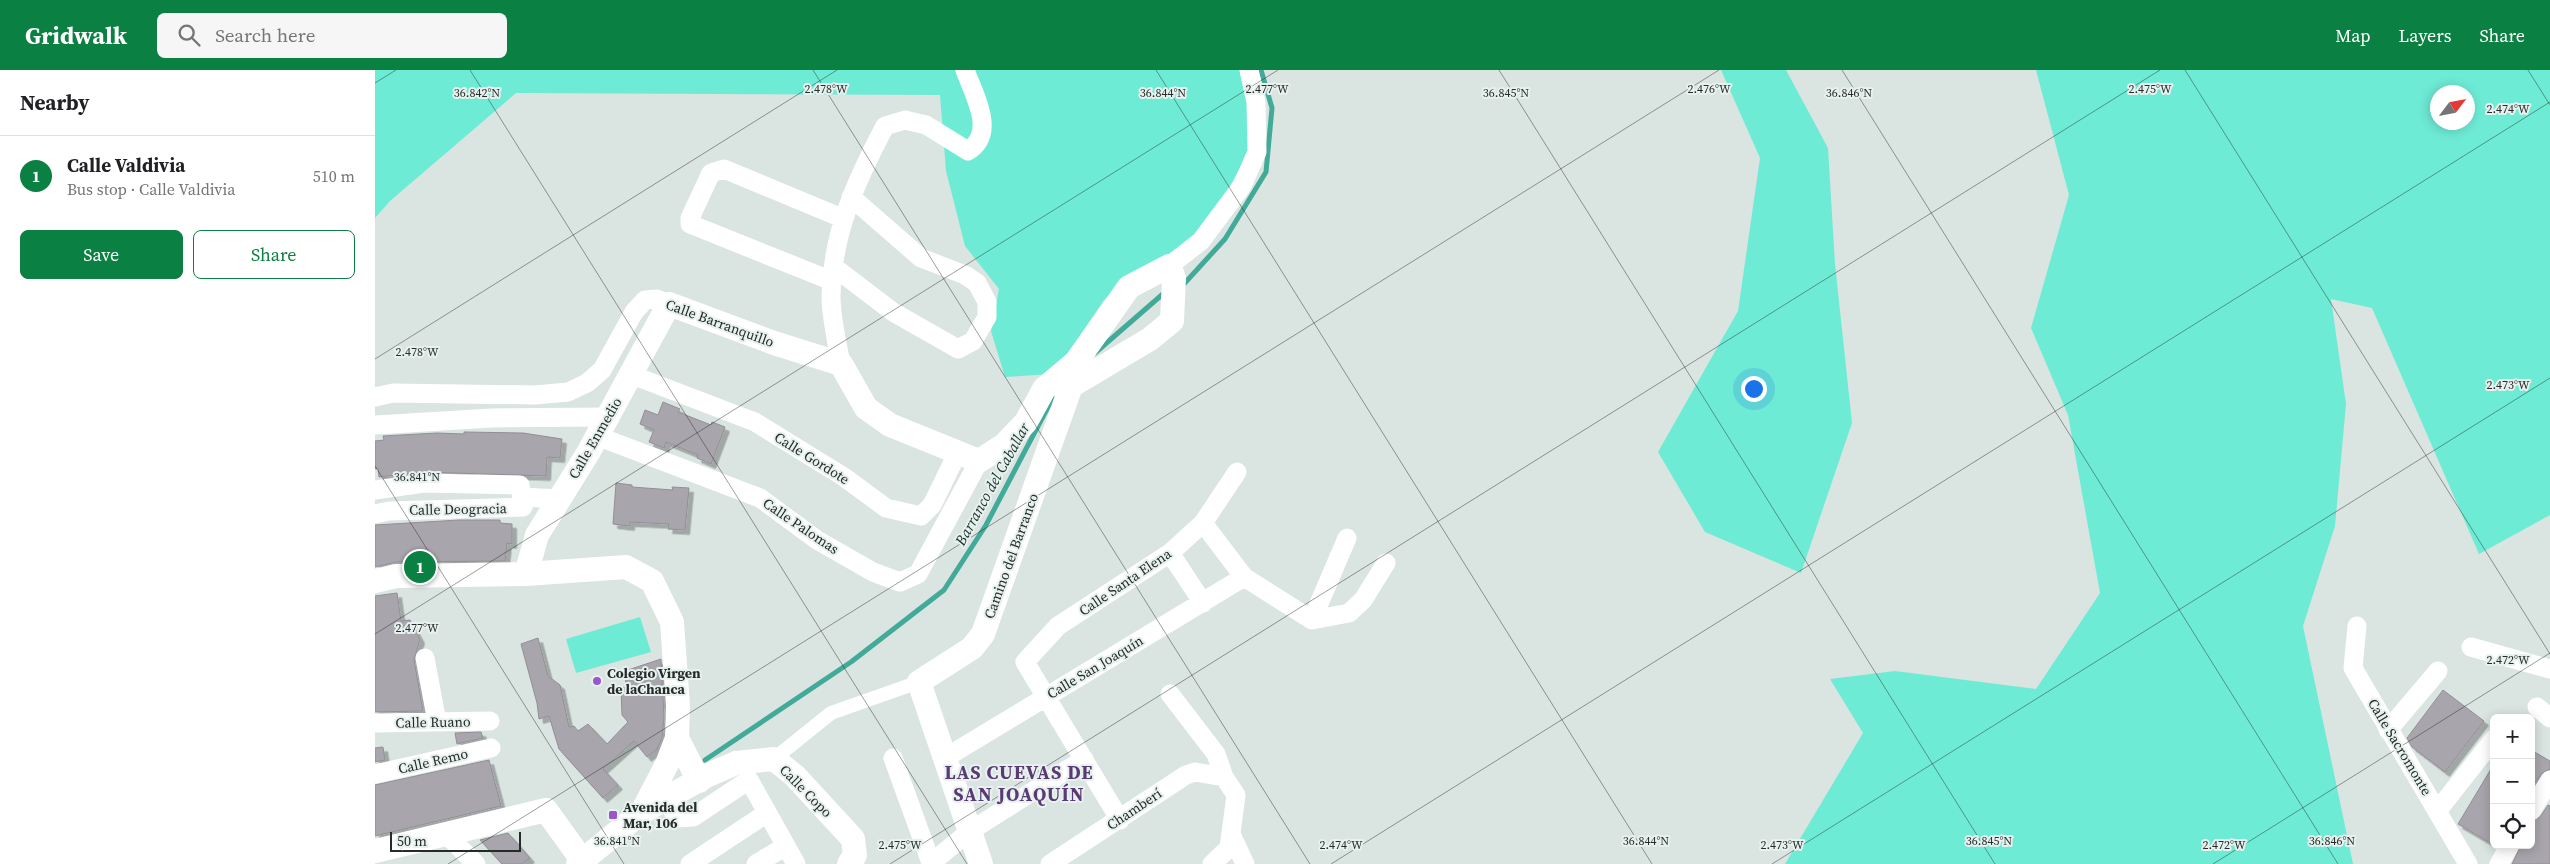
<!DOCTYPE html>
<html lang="en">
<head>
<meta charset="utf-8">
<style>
	:root { --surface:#fff; --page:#f6f6f6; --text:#202124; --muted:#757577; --line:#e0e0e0; --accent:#0b8043 }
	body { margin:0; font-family:"Source Serif 4",serif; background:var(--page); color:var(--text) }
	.controls { position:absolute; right:15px; bottom:15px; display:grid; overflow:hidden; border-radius:8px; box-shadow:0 2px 12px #0003 }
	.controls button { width:45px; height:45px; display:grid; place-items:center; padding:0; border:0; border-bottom:1px solid var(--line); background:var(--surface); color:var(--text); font:25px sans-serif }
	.compass { position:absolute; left:2055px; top:15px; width:45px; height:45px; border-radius:50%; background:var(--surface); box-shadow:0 2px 12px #0003; rotate:58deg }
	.scale { position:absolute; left:15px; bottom:12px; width:131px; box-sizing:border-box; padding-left:5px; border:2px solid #262a29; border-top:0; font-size:14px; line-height:18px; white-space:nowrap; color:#262a29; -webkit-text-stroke:4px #e7f1ee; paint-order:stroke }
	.you { position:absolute; left:1378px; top:318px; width:18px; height:18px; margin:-12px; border:4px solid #fff; border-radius:50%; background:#1a73e8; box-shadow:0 0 0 8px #1a73e833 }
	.badge { display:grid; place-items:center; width:32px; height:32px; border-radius:50%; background:var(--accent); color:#fff; font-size:16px; font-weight:700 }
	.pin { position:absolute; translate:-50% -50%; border:2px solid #fff; box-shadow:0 1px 5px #0006 }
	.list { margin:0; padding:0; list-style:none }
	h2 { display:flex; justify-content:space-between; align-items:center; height:65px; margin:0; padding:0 20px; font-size:21px }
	h2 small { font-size:16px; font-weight:400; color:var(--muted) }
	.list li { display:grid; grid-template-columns:32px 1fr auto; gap:15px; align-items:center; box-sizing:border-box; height:80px; padding:0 20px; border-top:1px solid var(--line) }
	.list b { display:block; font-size:19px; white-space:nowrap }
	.list p { margin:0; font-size:16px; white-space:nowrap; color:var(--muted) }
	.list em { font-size:16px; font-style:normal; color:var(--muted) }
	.actions { display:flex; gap:10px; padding:15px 20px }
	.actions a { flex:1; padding:11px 0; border:1px solid var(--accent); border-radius:8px; text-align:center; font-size:18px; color:var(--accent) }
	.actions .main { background:var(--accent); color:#fff }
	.icon { flex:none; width:28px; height:28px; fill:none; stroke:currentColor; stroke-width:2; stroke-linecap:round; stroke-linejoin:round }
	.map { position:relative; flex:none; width:2175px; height:794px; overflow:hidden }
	header { display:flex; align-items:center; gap:30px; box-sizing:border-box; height:70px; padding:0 25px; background:var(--accent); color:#fff }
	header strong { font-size:24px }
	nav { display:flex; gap:28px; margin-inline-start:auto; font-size:18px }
	.search { width:350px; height:45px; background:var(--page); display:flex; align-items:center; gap:12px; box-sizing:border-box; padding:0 18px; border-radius:8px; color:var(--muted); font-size:19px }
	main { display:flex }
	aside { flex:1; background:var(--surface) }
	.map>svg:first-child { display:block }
	.green { fill:#6eebd5; fill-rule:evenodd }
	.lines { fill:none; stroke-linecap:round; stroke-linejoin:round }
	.stream { stroke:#42aa99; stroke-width:5 }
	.building { fill:#a9a5ac; stroke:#928e95; filter:url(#shadow) }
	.pedestrian { stroke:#fff; stroke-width:14 }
	.minor { stroke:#fff; stroke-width:19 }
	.tertiary { stroke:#fff; stroke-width:24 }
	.ticks { fill:none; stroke:#262a29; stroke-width:1; stroke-opacity:0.45 }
	.poi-dot { fill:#9857cd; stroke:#e7f1ee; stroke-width:2 }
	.labels { text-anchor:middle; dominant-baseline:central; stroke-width:4; stroke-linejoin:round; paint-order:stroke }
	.street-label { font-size:14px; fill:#262a29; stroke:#e7f1ee }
	.poi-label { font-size:14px; font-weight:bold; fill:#262a29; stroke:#e7f1ee; text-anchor:start }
	.water-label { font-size:15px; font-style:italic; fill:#172f2a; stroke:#e7f1ee }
	.district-label { font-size:19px; font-weight:bold; letter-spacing:1px; fill:#5a3a75; stroke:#e7f1ee }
	.ticks-label { font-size:12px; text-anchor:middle; fill:#262a29; stroke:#e7f1ee; stroke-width:4; stroke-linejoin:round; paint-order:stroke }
</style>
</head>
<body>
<header>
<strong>Gridwalk</strong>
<div class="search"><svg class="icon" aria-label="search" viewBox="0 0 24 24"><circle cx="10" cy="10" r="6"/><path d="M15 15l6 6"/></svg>Search here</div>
<nav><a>Map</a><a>Layers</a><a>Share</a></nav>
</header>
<main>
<aside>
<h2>Nearby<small></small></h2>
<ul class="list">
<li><span class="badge">1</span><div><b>Calle Valdivia</b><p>Bus stop · Calle Valdivia</p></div><em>510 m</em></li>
</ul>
<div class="actions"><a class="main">Save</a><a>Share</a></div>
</aside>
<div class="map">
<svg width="2175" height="794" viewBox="0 0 2175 794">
	<defs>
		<filter id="shadow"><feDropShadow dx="4.5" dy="4.5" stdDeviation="0" flood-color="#0004"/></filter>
	</defs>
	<rect width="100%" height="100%" fill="#dae4e1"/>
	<path class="green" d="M 0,0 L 867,0 L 877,49 L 873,84 L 838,146 L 803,183 L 729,230 L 679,304 L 630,307 L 616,261 L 624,219 L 590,176 L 571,101 L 565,25 L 141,23 L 15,131 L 0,148 Z
		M 1346,0 L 1411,0 L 1453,78 L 1460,194 L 1477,353 L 1426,503 L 1330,462 L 1283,382 L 1363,241 L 1385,88 Z
		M 1661,0 L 2175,0 L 2175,445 L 2104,484 L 1997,238 L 1956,229 L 1971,334 L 1960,456 L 1928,556 L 1978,794 L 1410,794 L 1488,663 L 1455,609 L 1520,601 L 1661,619 L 1725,523 L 1693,345 L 1656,258 L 1694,125 ZM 2062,22 L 2092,22 L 2092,52 L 2062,52 Z
		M 265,547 L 276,582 L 201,603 L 191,569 Z"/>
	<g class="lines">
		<path class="stream" d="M 808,215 L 850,169 L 891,102 L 897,38 L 886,0
			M 720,283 L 789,223
			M 330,690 L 476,592 L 569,520 L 611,455 L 682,320"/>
	</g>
	<path class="building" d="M 288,332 L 305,339 L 303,342 L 336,355 L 337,352 L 350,357 L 336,394 L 322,388 L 323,385 L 291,372 L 289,378 L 274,372 L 279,360 L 265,354 L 270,340 L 283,345 Z
		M 89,362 L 148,363 L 187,369 L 185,388 L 172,387 L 171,406 L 49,402 L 4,407 L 3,398 L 0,399 L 0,371 L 9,370 L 8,366 L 62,363 L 89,364 Z
		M 241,413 L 257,415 L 257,417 L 298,420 L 297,417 L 314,418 L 310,460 L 293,459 L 294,454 L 255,452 L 255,456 L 238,454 Z
		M 84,450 L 125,450 L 125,453 L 137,454 L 137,474 L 132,473 L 130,491 L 21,492 L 0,497 L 0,455 Z
		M 22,523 L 26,551 L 35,550 L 45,569 L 39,590 L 48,641 L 0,642 L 0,526 Z
		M 163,568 L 173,606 L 185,615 L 194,657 L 199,656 L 203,661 L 213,654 L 232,674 L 253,652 L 247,645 L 246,618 L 251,617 L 250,601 L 286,589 L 289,648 L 287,668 L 282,679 L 272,687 L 259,671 L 228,699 L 243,715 L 228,728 L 184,679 L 174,646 L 164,649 L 162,633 L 146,574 Z
		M 2068,620 L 2109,651 L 2070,702 L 2037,677 L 2032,668 Z
		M 106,662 L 108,668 L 82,674 L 80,663 Z
		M 8,677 L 10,690 L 0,692 L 0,678 Z
		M 2156,680 L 2175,691 L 2175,699 L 2166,704 L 2156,719 Z
		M 114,690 L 126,736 L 0,766 L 0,715 Z
		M 2119,694 L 2119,775 L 2083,754 Z
		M 2173,735 L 2175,736 L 2175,794 L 2137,794 L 2146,775 L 2156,775 L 2156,752 L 2165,747 Z
		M 133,763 L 155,788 L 147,794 L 127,794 L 105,770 Z"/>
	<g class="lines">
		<path class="pedestrian" d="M 399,689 L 456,643 L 544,612"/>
		<path class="minor" d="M 794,196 L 826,171 L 867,116 L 882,82 L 881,32 L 874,0
			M 459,197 L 518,242 L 583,279 L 598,271 L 612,247 L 612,232 L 602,213 L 590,205 L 546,188 L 476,127
			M 457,211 L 315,154 L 315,148 L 336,103 L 349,99 L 467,148
			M 466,294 C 462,272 456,248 456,226 C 457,163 481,111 510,56 L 530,50 L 551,55 L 593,81 C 622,63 599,25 590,0
			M 257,305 L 380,352 L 469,407 L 511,438 L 546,446 L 557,435 L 583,382
			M 0,327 L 18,323 L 160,325 L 193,322 L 212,313 L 227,300 L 259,242 L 270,230 L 282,229 L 294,234
			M 0,355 L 117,348 L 233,347
			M 222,366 L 385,428 L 442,470 L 498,502 L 525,512 L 543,504 L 604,391
			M 0,420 L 49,413 L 145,415 L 148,437 L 14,441 L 0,444
			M 147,427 L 185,429
			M 828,453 L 869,507 L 937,550 L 974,543 L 988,530 L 1011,493
			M 795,483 L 828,533
			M 937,550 L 972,468
			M 1982,556 L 1978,598 L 2093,794
			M 2096,577 L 2175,599
			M 50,588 L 62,652
			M 795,624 L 841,684 L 849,707 L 861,725 L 854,778 L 837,794
			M 2162,637 L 2175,648
			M 0,653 L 115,651
			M 2013,660 L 2063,601
			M 518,688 L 556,793 L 595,761 L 709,689
			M 570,688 L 869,507
			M 0,704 L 116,678
			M 291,729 L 302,748 L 318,747 L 374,710 L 421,794
			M 2063,740 L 2119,669
			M 2156,741 L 2175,710
			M 745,750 L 650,592 L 683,556 L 795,483 L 828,453 L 862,402
			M 71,764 L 101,794
			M 856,764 L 870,794
			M 315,794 L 392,743
			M 381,794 L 411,776
			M 675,794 L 811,705 L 820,702 L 849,707
			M 2124,794 L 2135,775"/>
		<path class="tertiary" d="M 151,504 L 162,465 L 213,383 L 294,234 L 399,273 L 466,294 L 491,338 L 515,355 L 604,391 L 629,375 L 651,352 L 669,319 L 701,292 L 754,217 L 794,196 L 799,208 L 797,251 L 775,269 L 696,316 L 608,564 L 597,578 L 544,612 L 606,794
			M 0,511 L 21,506 L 151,504 L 251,497 L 277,511 L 297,552 L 303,636 L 302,668 L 292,694 L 267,742
			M 302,668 L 324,711
			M 0,781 L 171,740 L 207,790
			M 203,794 L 267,742 L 331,706 L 361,693 L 399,689 L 420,706 L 478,769 L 480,785 L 474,794"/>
	</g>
	<path class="ticks" d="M 95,0 L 592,794M 438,0 L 935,794M 781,0 L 1277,794M 1124,0 L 1620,794M 1467,0 L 1963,794M 1810,0 L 2175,584M 2153,0 L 2175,35M 0,13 L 21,0M 0,289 L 462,0M 0,396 L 249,794M 0,564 L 903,0M 73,794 L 1344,0M 515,794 L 1785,0M 956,794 L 2175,32M 1397,794 L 2175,308M 1838,794 L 2175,583"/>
	<g class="poi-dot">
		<circle cx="222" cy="611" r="5"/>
		<rect x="233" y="740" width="10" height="10" rx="2.5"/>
	</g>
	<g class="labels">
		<g class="street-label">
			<text transform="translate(345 253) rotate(20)">Calle Barranquillo</text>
			<text transform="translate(220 368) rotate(-60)">Calle Enmedio</text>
			<text transform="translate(437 388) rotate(32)">Calle Gordote</text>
			<text transform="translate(83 439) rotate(-1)">Calle Deogracia</text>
			<text transform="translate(426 456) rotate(34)">Calle Palomas</text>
			<text transform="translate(636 486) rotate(-70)">Camino del Barranco</text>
			<text transform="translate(750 512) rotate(-34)">Calle Santa Elena</text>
			<text transform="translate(720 597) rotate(-31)">Calle San Joaquín</text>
			<text transform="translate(58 652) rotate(-1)">Calle Ruano</text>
			<text transform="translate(2025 677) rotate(59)">Calle Sacromonte</text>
			<text transform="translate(58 691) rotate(-13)">Calle Remo</text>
			<text transform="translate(431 721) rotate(45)">Calle Copo</text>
			<text transform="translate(759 739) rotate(-34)">Chamberí</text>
		</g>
		<g class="poi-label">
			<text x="232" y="603">Colegio Virgen<tspan x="232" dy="16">de laChanca</tspan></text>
			<text x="248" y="737">Avenida del<tspan x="248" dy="16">Mar, 106</tspan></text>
		</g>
		<g class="water-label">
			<text transform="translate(617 414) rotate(-61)">Barranco del Caballar</text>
		</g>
		<g class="district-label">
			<text x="644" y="702">LAS CUEVAS DE<tspan x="644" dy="22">SAN JOAQUÍN</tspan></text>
		</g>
	</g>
	<g class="ticks-label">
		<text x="892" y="23">2.477°W</text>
		<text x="1334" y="23">2.476°W</text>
		<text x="1775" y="23">2.475°W</text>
		<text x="451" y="23">2.478°W</text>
		<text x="102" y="27">36.842°N</text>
		<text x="788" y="27">36.844°N</text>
		<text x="1131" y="27">36.845°N</text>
		<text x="1474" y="27">36.846°N</text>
		<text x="2133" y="43">2.474°W</text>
		<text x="42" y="286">2.478°W</text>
		<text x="2133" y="319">2.473°W</text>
		<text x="42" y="411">36.841°N</text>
		<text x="42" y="562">2.477°W</text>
		<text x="2133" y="594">2.472°W</text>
		<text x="242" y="775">36.841°N</text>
		<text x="1271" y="775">36.844°N</text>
		<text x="1614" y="775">36.845°N</text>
		<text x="1957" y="775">36.846°N</text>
		<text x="525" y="779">2.475°W</text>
		<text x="966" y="779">2.474°W</text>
		<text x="1407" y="779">2.473°W</text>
		<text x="1849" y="779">2.472°W</text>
	</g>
</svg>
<div class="controls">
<button>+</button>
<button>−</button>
<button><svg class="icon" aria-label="locate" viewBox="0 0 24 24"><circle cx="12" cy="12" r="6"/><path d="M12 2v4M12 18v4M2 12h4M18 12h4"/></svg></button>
</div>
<svg class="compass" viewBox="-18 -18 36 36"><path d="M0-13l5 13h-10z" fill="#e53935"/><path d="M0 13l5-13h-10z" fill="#757577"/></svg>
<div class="scale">50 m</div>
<div class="you"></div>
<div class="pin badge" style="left:45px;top:497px">1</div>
</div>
</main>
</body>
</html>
